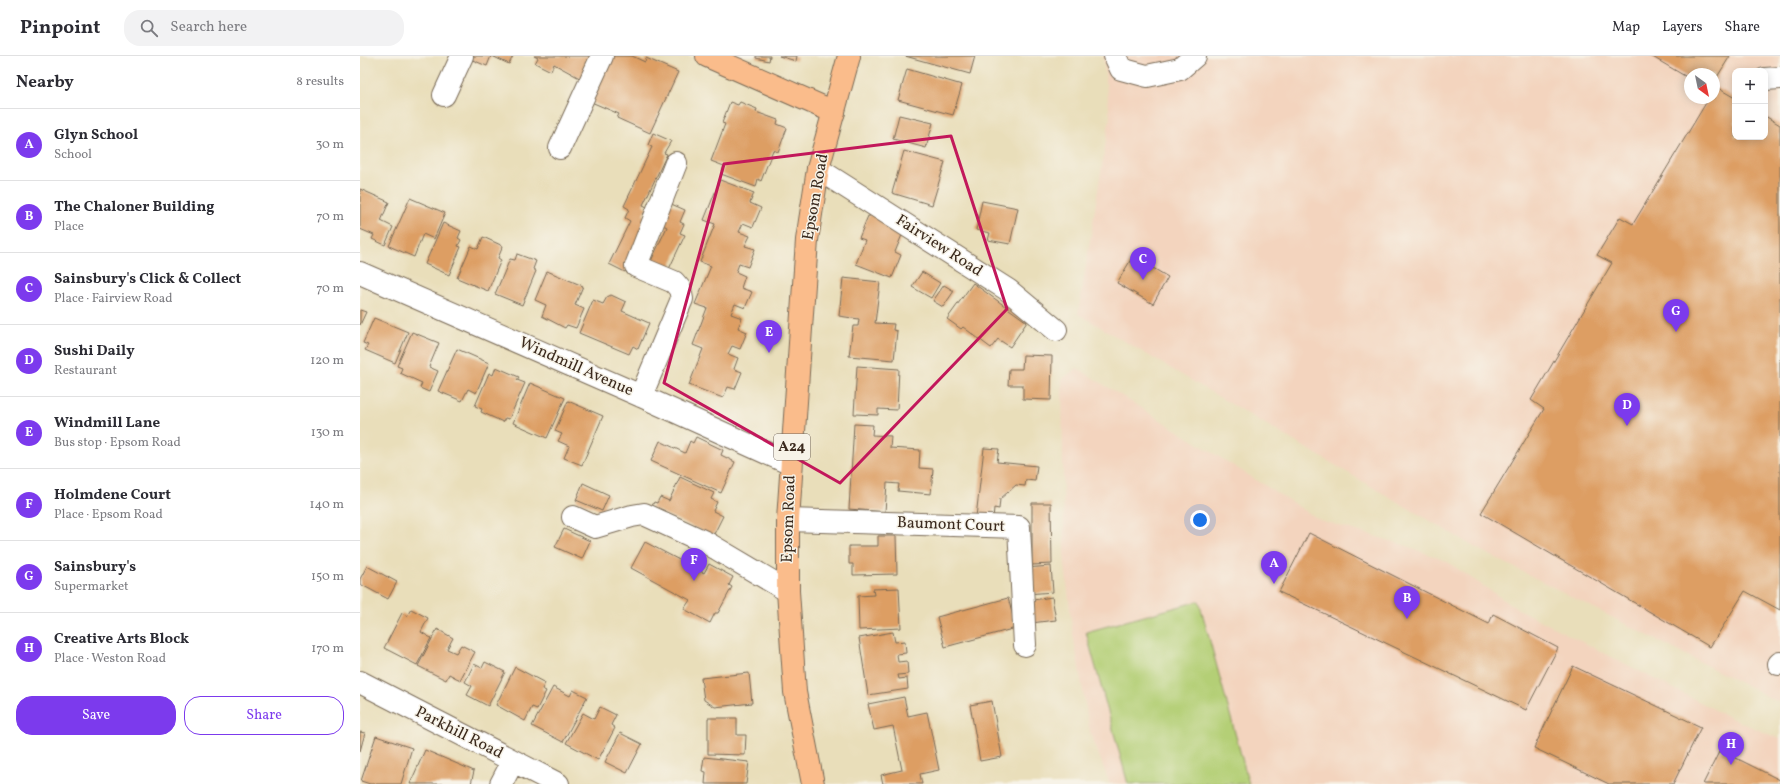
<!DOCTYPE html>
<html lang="en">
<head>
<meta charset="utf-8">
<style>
	:root { --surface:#fff; --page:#f2f2f3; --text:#2b2b33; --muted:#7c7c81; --line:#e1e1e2; --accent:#7c3aed }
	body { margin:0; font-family:Vollkorn,serif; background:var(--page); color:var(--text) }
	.controls { position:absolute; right:12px; top:12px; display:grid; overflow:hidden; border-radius:8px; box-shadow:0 2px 10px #0003 }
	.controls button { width:36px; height:36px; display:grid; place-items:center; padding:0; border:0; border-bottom:1px solid var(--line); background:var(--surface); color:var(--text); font:20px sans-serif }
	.compass { position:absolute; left:1324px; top:12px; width:36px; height:36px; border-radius:50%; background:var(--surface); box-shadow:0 2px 10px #0003; rotate:147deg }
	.you { position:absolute; left:840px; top:464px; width:14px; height:14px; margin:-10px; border:3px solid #fff; border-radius:50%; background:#1a73e8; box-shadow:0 0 0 6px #1a73e833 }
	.badge { display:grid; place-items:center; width:26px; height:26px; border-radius:50%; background:var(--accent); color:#fff; font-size:13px; font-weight:700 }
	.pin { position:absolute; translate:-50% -33px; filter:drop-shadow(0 1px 2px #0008) }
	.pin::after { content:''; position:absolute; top:21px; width:14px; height:12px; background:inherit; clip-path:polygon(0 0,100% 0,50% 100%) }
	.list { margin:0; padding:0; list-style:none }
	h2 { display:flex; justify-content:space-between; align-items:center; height:52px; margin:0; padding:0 16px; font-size:17px }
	h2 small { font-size:13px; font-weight:400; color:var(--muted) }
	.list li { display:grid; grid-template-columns:26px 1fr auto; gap:12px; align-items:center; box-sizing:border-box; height:72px; padding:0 16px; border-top:1px solid var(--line) }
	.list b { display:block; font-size:15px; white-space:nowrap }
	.list p { margin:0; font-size:13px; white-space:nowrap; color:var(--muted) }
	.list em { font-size:13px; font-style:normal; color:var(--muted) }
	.actions { display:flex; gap:8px; padding:12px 16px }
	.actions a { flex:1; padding:9px 0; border:1px solid var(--accent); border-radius:16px; text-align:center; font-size:14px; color:var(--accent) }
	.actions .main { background:var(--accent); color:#fff }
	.icon { flex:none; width:22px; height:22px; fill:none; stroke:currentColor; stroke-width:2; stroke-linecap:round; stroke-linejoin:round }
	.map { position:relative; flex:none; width:1420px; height:728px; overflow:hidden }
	header { display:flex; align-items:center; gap:24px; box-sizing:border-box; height:56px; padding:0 20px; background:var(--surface); border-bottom:1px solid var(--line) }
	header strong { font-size:19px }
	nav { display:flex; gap:22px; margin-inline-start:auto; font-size:14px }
	.search { width:280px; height:36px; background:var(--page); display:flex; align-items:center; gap:10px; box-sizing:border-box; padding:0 14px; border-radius:16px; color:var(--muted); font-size:15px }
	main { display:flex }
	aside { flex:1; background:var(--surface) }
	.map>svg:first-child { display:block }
	.built { fill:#f3d4be; fill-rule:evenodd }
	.green { fill:#b4cf76; stroke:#787c4a }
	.building { fill:#dd9e64 }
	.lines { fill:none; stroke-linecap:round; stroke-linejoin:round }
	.minor-casing { stroke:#786955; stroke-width:24 }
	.major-casing { stroke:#786955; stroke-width:24 }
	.highway-casing { stroke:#786955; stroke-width:24 }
	.minor { stroke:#fff; stroke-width:22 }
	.major { stroke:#fabc8b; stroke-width:22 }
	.highway { stroke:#fabc8b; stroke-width:22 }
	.marked { fill:none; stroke:#c2185b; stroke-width:3; stroke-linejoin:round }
	.labels { text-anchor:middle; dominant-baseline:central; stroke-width:3; stroke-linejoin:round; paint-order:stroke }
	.shield { fill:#f7f3e8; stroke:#73665b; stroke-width:1 }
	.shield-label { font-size:15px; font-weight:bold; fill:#3b2a1e }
	.street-label { font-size:16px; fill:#3b2a1e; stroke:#f7f3e8 }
</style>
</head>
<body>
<header>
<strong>Pinpoint</strong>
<div class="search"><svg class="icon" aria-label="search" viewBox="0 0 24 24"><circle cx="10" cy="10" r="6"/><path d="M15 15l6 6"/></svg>Search here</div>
<nav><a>Map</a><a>Layers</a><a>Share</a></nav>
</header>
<main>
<aside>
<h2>Nearby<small>8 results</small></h2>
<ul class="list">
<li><span class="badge">A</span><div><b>Glyn School</b><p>School</p></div><em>30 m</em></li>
<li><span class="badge">B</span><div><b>The Chaloner Building</b><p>Place</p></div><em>70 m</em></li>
<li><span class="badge">C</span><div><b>Sainsbury's Click &amp; Collect</b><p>Place · Fairview Road</p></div><em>70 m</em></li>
<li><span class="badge">D</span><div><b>Sushi Daily</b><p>Restaurant</p></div><em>120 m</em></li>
<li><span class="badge">E</span><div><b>Windmill Lane</b><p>Bus stop · Epsom Road</p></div><em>130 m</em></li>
<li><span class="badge">F</span><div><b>Holmdene Court</b><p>Place · Epsom Road</p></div><em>140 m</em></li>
<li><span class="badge">G</span><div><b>Sainsbury's</b><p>Supermarket</p></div><em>150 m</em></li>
<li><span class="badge">H</span><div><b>Creative Arts Block</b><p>Place · Weston Road</p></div><em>170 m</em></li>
</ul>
<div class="actions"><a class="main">Save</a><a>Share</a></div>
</aside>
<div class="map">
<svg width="1420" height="728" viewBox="0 0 1420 728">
	<rect width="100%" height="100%" fill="#f7f3e8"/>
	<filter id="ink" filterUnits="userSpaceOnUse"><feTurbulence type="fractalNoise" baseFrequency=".025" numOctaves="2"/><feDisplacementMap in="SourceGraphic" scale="8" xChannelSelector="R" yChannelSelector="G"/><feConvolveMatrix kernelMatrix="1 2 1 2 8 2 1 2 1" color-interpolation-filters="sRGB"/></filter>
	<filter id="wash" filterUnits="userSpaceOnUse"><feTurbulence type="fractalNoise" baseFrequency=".012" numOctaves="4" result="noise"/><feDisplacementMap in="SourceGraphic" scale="16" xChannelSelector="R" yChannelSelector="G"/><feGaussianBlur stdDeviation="0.9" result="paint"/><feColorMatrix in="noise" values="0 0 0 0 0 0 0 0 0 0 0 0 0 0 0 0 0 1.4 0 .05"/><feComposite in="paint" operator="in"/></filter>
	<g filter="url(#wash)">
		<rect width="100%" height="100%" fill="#e9deba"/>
		<path class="built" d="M 743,0 L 1420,0 L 1420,647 L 1116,492 L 718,258 L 750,60 ZM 1375,15 L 1405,15 L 1405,81 L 1375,81 ZM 1330,18 L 1354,18 L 1354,42 L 1330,42 Z
			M 717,312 L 960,464 L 1044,489 L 1086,505 L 1156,552 L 1373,663 L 1420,683 L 1420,728 L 750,728 L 730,676 L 712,572 L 704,499 L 702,323 Z"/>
		<path class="green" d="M 839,545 L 889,728 L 768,728 L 726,576 Z"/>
		<g id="blocks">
			<path class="building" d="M 112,0 L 131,0 L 127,10 L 110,3 Z
				M 132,0 L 153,0 L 149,8 Z
				M 174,0 L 237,0 L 225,25 L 194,8 L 191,15 L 175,7 L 178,2 Z
				M 250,0 L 272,0 L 285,6 L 286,2 L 318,16 L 290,77 L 257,62 L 259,58 L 229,45 Z
				M 396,0 L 410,0 L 409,5 L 396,2 Z
				M 419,0 L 437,0 L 436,5 Z
				M 545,0 L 615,0 L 610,18 Z
				M 1291,0 L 1370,0 L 1354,26 L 1354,18 L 1330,18 L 1330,23 Z
				M 547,13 L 602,29 L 593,59 L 538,44 Z
				M 1356,31 L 1375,42 L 1375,81 L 1405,81 L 1405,60 L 1420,69 L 1420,554 L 1385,535 L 1350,591 L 1121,457 L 1184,353 L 1171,344 L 1252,207 L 1237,199 L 1260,161 L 1273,168 L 1349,42 L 1354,42 L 1354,34 Z
				M 370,46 L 378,49 L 380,46 L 397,53 L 396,56 L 418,64 L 417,68 L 427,72 L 418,96 L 413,94 L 401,125 L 398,123 L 396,131 L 361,118 L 364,110 L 351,105 L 365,68 L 362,67 Z
				M 539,59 L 573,67 L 566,92 L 533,83 Z
				M 293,77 L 311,85 L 304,97 L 307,98 L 283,149 L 287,151 L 283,159 L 286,160 L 286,171 L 265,216 L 249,208 L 270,165 L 265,162 L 269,153 L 264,150 L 292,91 L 288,89 Z
				M 544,95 L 585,106 L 572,149 L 532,137 Z
				M 360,124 L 394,137 L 390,147 L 401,152 L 393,171 L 383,167 L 379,176 L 390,180 L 385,190 L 395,193 L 388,211 L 379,208 L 376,216 L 385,220 L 381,232 L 392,236 L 385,252 L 375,248 L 371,258 L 382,262 L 378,272 L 387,276 L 380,293 L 372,290 L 368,298 L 378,302 L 374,313 L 382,316 L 375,333 L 368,331 L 363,342 L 329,329 L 343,293 L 333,289 L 347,252 L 335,248 L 351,210 L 340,206 L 355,168 L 344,164 Z
				M 0,133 L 29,146 L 21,165 L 33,171 L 25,189 L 12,183 L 14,179 L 0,173 Z
				M 50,142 L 85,157 L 74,183 L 63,178 L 54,201 L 29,190 Z
				M 622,145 L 658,152 L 650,188 L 628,184 L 630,177 L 616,174 Z
				M 309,147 L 325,154 L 320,166 L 324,168 L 320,177 L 325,179 L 309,213 L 291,205 L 307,171 L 303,169 L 308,159 L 305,158 Z
				M 512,154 L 544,174 L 535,196 L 541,199 L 532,222 L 496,208 L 505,184 L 499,182 L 508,160 L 510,160 Z
				M 83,167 L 101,175 L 98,182 L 101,184 L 98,190 L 101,191 L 89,219 L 65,208 Z
				M 123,181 L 143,190 L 138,202 L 141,204 L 128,235 L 97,222 L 111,190 L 118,193 Z
				M 157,198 L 176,205 L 173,213 L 176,215 L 162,249 L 135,238 L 150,203 L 155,204 Z
				M 773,200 L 808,221 L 793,248 L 757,227 Z
				M 187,215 L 223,230 L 215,249 L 224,253 L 216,272 L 207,269 L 205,272 L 182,260 L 186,249 L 175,244 Z
				M 562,216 L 580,227 L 571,242 L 552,231 Z
				M 483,222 L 520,226 L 515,267 L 534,268 L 533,274 L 537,275 L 534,304 L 489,300 L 493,270 L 498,270 L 499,263 L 479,260 Z
				M 613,227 L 667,266 L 650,291 L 638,283 L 631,292 L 603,271 L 601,273 L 587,263 Z
				M 584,229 L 594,235 L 583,251 L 573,245 Z
				M 251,239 L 266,246 L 262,255 L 289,267 L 278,293 L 273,290 L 269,298 L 219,277 L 233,244 L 243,248 L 247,241 Z
				M 0,254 L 6,256 L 0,269 Z
				M 14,262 L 48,276 L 35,307 L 5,294 L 8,289 L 3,287 Z
				M 52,276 L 79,287 L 69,311 L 78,315 L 69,336 L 60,332 L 62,327 L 40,317 L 42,312 L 37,310 Z
				M 97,293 L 129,307 L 116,337 L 108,333 L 102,345 L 78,335 Z
				M 663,299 L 692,300 L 691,344 L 663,343 L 663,329 L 648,329 L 649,313 L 662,313 Z
				M 497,310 L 539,313 L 537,354 L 518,353 L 518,359 L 494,358 Z
				M 136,311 L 159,321 L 157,324 L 165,327 L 149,363 L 145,362 L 143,366 L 121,356 L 122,353 L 115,350 L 129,317 L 133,319 Z
				M 170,327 L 205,342 L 187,382 L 153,367 Z
				M 208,345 L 243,360 L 222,409 L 204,402 L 209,390 L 198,385 L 202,378 L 195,375 Z
				M 494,368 L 513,369 L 512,379 L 531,380 L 530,392 L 560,394 L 559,412 L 573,413 L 571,438 L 538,435 L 539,428 L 527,427 L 525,456 L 489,453 Z
				M 336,381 L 363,394 L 361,399 L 375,406 L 361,437 L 291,405 L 300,385 L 325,397 L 330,385 L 333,387 Z
				M 624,392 L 639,393 L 637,406 L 677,410 L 675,425 L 666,424 L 665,430 L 656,429 L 640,443 L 639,453 L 634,452 L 633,463 L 616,461 Z
				M 320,421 L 354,437 L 351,443 L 357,446 L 353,455 L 363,460 L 353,480 L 291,452 L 294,446 L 297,447 L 300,441 L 309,445 Z
				M 223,427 L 249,439 L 242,455 L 216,444 Z
				M 672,447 L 691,447 L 692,508 L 672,509 Z
				M 204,473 L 230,485 L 222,503 L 195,491 Z
				M 949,477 L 1129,568 L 1133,558 L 1198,592 L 1166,654 L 919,536 Z
				M 518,480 L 536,480 L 537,518 L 493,519 L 493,508 L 489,508 L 489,490 L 518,490 Z
				M 285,486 L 344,517 L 349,508 L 373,521 L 369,529 L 372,531 L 358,557 L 355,557 L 350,567 L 324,553 L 330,544 L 271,512 Z
				M 7,510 L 37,526 L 28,543 L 0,528 L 0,523 Z
				M 691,510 L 693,536 L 667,538 L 665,512 Z
				M 539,532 L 541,572 L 499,574 L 498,540 L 514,539 L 513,533 Z
				M 692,541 L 696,564 L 671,567 L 667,545 Z
				M 648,542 L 656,572 L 585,591 L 577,561 Z
				M 51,553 L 68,562 L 61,576 L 71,582 L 57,609 L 24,592 L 42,557 L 47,560 Z
				M 77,573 L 93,582 L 87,593 L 96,597 L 101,589 L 115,596 L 100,624 L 89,618 L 86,624 L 58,610 Z
				M 533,576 L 535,586 L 545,585 L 546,597 L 537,598 L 538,606 L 547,605 L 548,618 L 538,619 L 539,623 L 547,622 L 548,633 L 508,639 L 499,582 Z
				M 125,606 L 145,616 L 128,650 L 107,639 L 112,630 L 105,626 L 114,608 L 122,612 Z
				M 1213,610 L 1341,671 L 1313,728 L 1249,728 L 1174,692 Z
				M 155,611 L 185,627 L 182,633 L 186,635 L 177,653 L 172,651 L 165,665 L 136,649 Z
				M 389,617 L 392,647 L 355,651 L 344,644 L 341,622 Z
				M 193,631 L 210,640 L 213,634 L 227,641 L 203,686 L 172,670 Z
				M 544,641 L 548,660 L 567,656 L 579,714 L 560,718 L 562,728 L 523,728 L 521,719 L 542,714 L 533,670 L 514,674 L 508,648 Z
				M 632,645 L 642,701 L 620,705 L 610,649 Z
				M 240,651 L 256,659 L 251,669 L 255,672 L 238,704 L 206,687 L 223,657 L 234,663 Z
				M 348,662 L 377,662 L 377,679 L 386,679 L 385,699 L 348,698 Z
				M 0,676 L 5,677 L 0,695 Z
				M 260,677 L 282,688 L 267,717 L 245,706 Z
				M 16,680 L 52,692 L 41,728 L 10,728 L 1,725 Z
				M 65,694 L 114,715 L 111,728 L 50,728 Z
				M 1360,694 L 1420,724 L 1420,728 L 1343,728 Z
				M 344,701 L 389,706 L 386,728 L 345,728 L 346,716 L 342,715 Z"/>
		</g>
	</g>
	<g filter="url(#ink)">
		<use href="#blocks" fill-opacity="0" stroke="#786955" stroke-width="1"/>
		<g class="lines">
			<defs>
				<path id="minor" d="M 755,0 L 761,13 L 787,20 L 820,13 L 835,0
					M 1405,23 L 1420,22
					M 84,39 L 102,0
					M 200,92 L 242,0
					M 458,113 L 648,234 L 696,274
					M 0,217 L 281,340 L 431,408
					M 281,340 L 322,243 L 320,233 L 314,226 L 276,210 L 316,107
					M 213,461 L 235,471 L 272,460 L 284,458 L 347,487 L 428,535
					M 428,464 L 659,471 L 665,589
					M 1419,608 L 1420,607
					M 0,626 L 198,728
					M 141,728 L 153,705"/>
				<path id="major" d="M 347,0 L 474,56"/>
				<path id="highway" d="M 453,728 L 435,636 L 428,535 L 428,464 L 447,184 L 458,113 L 489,0"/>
			</defs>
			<use href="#minor" class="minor-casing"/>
			<use href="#major" class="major-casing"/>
			<use href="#highway" class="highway-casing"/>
			<use href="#minor" class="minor"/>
			<use href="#major" class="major"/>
			<use href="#highway" class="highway"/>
		</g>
	</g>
	<path class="marked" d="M 591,80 L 647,253 L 480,427 L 304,327 L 364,108 Z"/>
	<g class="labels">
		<rect class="shield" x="414" y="378" width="36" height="26" rx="3"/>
		<g class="shield-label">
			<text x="432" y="391">A24</text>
		</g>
		<g class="street-label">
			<text transform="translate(456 141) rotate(-80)">Epsom Road</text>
			<text transform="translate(579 190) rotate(33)">Fairview Road</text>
			<text transform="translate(216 311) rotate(24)">Windmill Avenue</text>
			<text transform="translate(429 463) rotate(-88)">Epsom Road</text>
			<text transform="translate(591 469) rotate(2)">Baumont Court</text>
			<text transform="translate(99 677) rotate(27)">Parkhill Road</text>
		</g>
	</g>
</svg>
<div class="controls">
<button>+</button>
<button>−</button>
</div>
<svg class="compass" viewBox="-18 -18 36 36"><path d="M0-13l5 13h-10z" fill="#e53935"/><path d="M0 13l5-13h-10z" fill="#7c7c81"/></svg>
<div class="you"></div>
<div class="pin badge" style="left:914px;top:528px">A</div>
<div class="pin badge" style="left:1047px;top:563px">B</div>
<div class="pin badge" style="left:783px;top:224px">C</div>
<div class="pin badge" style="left:1267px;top:370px">D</div>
<div class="pin badge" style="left:409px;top:297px">E</div>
<div class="pin badge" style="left:334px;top:525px">F</div>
<div class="pin badge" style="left:1316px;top:276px">G</div>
<div class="pin badge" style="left:1371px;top:709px">H</div>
</div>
</main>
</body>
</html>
